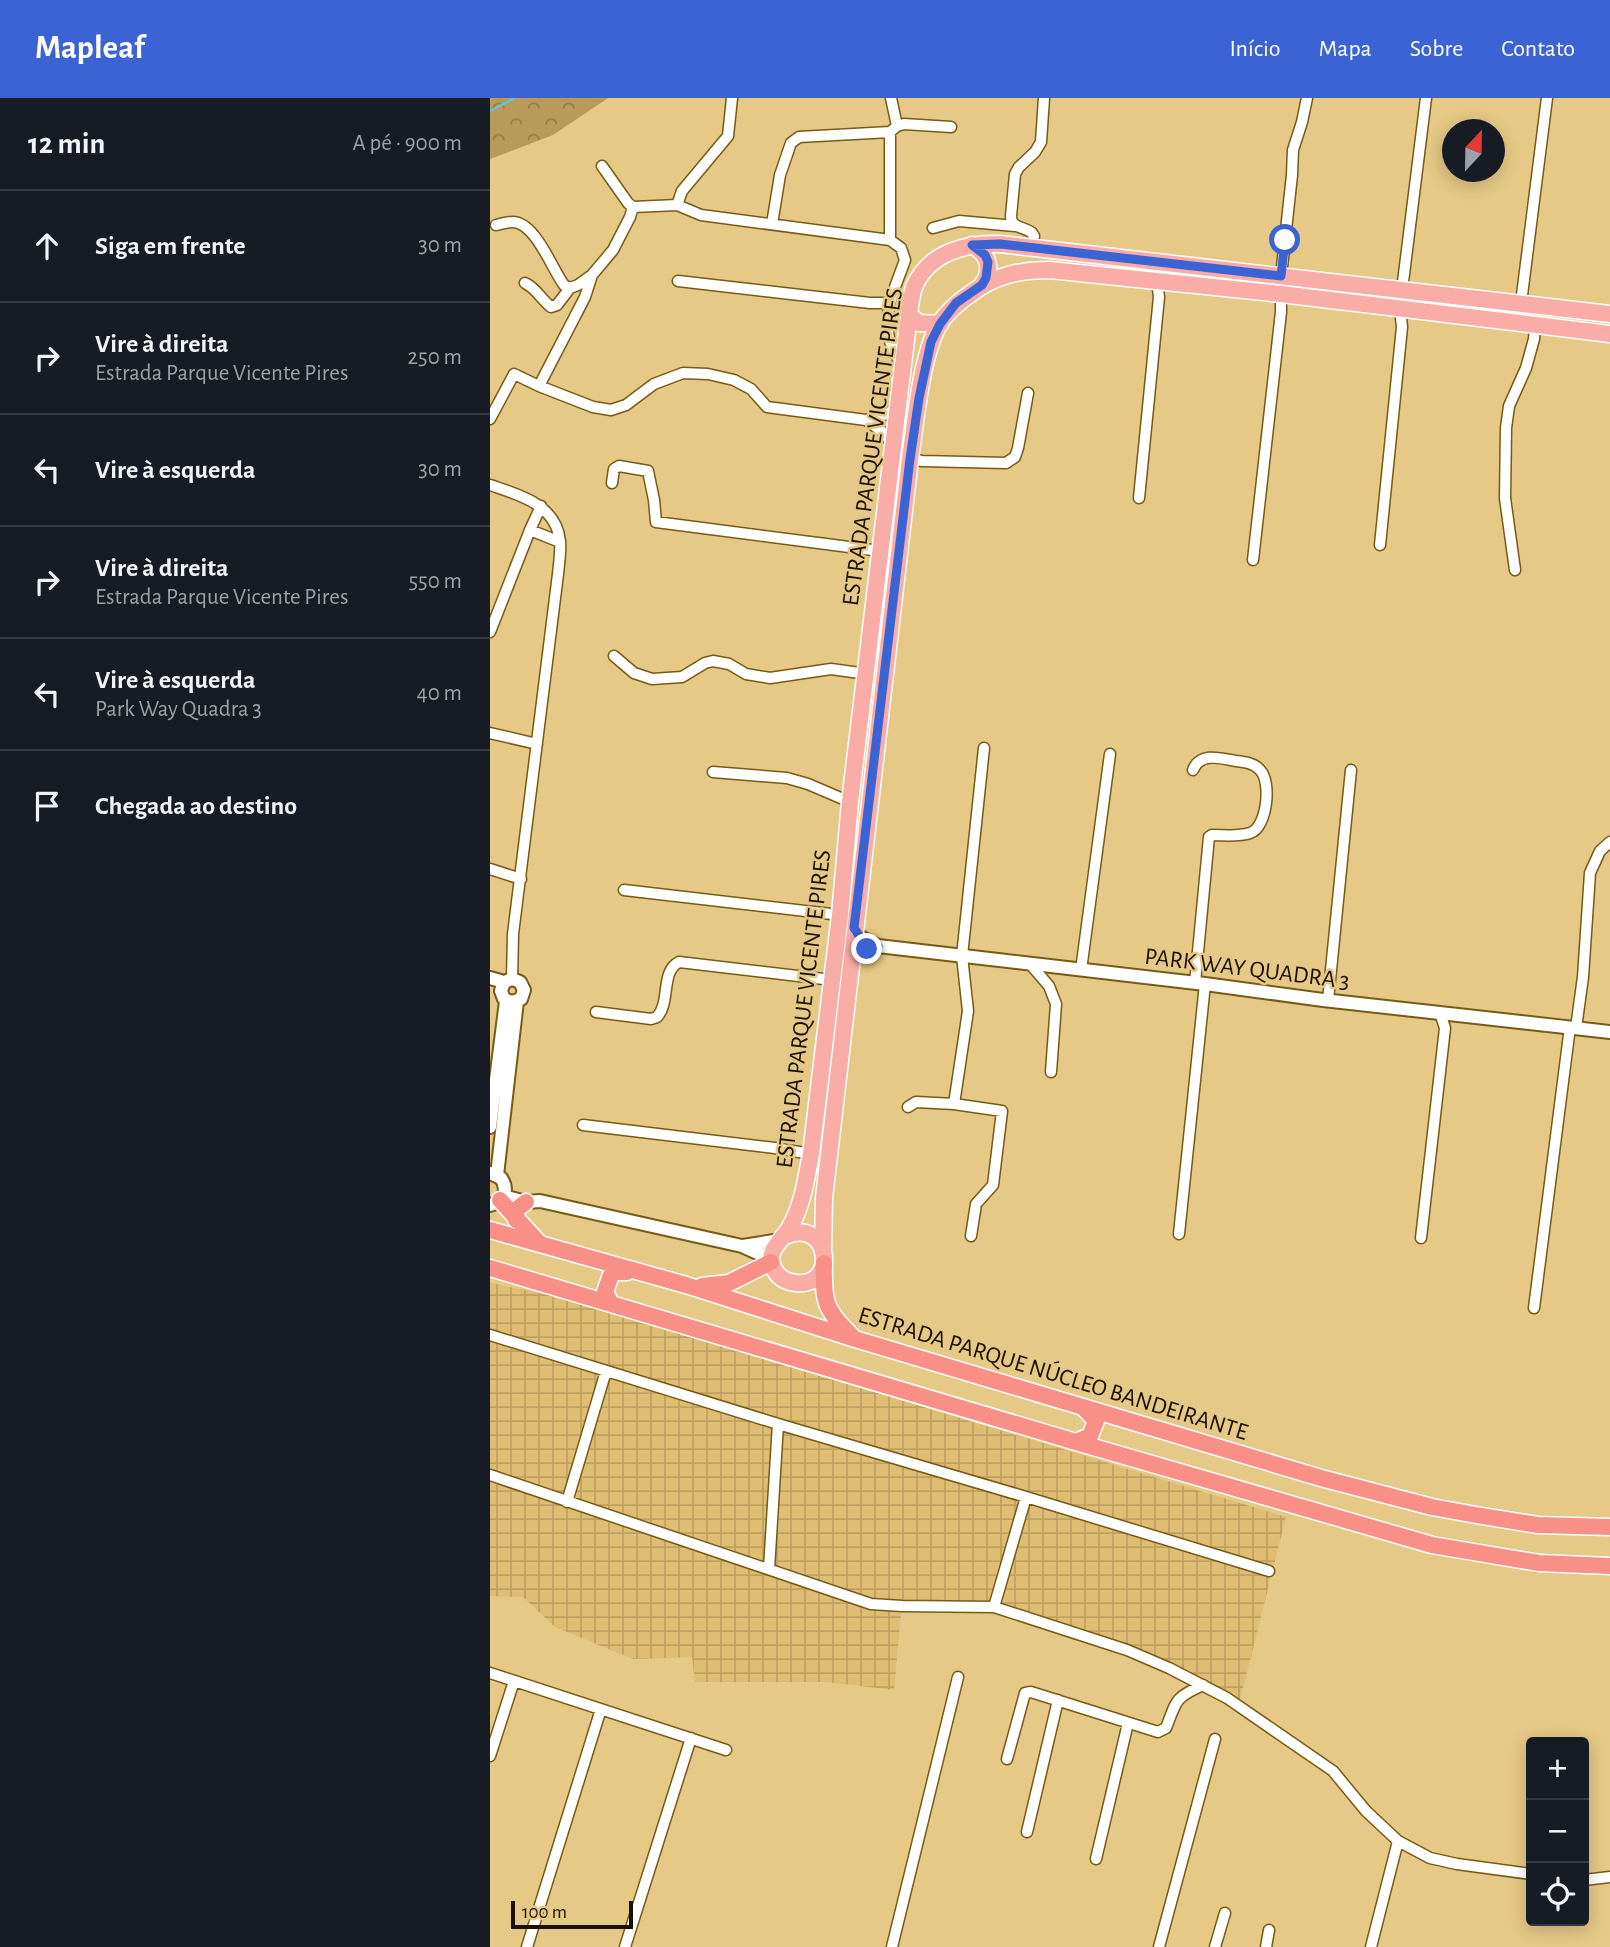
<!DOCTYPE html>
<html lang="pt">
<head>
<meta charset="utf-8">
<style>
	:root { --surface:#171b24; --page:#242831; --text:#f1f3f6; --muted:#9ea1a6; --line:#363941; --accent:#3c63d4 }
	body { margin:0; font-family:"Alegreya Sans",sans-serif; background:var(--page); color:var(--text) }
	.controls { position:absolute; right:21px; bottom:21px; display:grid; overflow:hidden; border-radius:7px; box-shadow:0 4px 18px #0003 }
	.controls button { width:63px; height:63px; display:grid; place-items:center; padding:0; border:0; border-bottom:2px solid var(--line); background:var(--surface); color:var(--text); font:35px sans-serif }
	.compass { position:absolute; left:952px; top:21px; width:63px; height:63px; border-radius:50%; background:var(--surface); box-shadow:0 4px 18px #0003; rotate:22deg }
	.scale { position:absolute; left:21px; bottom:18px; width:122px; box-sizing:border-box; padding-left:7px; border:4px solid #1a0f00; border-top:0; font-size:19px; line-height:24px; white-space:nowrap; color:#1a0f00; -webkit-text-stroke:5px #e6c986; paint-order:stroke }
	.stop { position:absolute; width:21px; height:21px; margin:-16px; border:5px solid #3c63d4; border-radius:50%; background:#fff }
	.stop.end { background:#3c63d4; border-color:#fff; box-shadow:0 2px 7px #0008 }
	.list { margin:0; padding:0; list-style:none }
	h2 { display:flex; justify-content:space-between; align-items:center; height:91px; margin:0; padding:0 28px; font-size:30px }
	h2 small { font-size:23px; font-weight:400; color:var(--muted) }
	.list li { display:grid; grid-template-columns:46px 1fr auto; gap:21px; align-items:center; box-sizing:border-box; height:112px; padding:0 28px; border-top:2px solid var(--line) }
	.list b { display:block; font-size:26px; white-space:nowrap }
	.list p { margin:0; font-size:23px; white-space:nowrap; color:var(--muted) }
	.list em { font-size:23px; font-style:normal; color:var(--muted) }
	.icon { flex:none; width:38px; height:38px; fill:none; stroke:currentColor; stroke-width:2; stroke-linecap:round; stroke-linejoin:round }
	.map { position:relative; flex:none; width:1120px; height:1849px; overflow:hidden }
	header { display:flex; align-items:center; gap:42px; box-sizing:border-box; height:98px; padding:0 35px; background:var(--accent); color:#fff }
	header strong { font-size:33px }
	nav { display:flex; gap:38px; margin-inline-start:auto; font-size:24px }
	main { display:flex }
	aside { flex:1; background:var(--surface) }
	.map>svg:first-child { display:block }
	.industrial { fill:url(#industrial-grid) }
	.forest { fill:url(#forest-crowns) }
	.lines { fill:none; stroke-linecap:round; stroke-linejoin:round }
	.stream { stroke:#63c5d1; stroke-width:2.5 }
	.minor-casing { stroke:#765b14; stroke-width:13 }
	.tertiary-casing { stroke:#765b14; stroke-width:16 }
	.primary-casing { stroke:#fff; stroke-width:19 }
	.trunk-casing { stroke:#fff; stroke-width:19 }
	.minor { stroke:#fff; stroke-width:10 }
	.tertiary { stroke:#fff; stroke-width:12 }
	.primary { stroke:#faaca6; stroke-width:16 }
	.trunk { stroke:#f89088; stroke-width:16 }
	.route { stroke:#3c63d4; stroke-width:9 }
	.labels { text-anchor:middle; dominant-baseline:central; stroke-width:5; stroke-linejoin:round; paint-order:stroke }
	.street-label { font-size:24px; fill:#1a0f00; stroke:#e6c986 }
</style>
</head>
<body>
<header>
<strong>Mapleaf</strong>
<nav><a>Início</a><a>Mapa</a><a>Sobre</a><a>Contato</a></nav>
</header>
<main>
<aside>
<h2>12 min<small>A pé · 900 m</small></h2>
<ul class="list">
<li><svg class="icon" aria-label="ahead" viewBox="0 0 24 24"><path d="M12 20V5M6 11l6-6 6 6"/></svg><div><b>Siga em frente</b></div><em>30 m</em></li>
<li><svg class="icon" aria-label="right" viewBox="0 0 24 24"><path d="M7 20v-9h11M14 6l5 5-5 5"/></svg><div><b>Vire à direita</b><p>Estrada Parque Vicente Pires</p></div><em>250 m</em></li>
<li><svg class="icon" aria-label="left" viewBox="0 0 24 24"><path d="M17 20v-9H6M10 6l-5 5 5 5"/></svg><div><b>Vire à esquerda</b></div><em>30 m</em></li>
<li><svg class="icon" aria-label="right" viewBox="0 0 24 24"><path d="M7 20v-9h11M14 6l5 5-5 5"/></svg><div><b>Vire à direita</b><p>Estrada Parque Vicente Pires</p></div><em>550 m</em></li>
<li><svg class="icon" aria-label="left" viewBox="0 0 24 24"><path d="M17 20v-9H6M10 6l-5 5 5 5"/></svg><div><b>Vire à esquerda</b><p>Park Way Quadra 3</p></div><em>40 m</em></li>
<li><svg class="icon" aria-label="arrive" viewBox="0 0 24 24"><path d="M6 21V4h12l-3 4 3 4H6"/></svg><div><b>Chegada ao destino</b></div></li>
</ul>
</aside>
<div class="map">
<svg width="1120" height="1849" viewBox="0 0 1120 1849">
	<defs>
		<pattern id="industrial-grid" width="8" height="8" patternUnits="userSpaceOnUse" patternTransform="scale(1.75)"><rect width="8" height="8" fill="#dfbd73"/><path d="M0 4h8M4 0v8" fill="none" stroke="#bfa162"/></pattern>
		<pattern id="forest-crowns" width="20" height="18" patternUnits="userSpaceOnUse" patternTransform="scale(1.75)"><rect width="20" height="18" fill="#b89b59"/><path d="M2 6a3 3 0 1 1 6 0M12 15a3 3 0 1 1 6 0" fill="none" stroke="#957d47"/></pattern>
	</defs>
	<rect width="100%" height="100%" fill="#e6c986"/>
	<path class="industrial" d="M 0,1184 L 14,1188 L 68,1198 L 796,1419 L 750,1602 L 683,1569 L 594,1531 L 505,1507 L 412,1504 L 404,1592 L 337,1584 L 205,1584 L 202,1559 L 143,1561 L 65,1529 L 33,1499 L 0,1498 Z"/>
	<path class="forest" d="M 0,0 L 118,0 L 63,37 L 0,61 Z"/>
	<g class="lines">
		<path class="stream" d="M 0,13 L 25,0"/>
		<defs>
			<path id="minor" d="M 401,0 L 407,28
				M 112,68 L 138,105 L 143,109
				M 187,107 L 192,93 L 238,38 L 242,0
				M 282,126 L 290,77 L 301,45 L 309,39 L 400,34 L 407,28 L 414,26 L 461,29
				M 6,127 C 11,126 17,124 22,124 C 45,123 62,171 74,187 L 80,190 L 88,187 L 102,177
				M 443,130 L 469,123 L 525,128
				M 400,142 L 400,34
				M 541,151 L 544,138 L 542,135 C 534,128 521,131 521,118 L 525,76 L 529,69 L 545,54 L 551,44 L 554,0
				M 791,178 L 802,77 L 803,52 L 812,24 L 817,0
				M 188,183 L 380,205 L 399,205
				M 35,185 C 46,190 51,201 61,209 L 67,207 L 80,190
				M 912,192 L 936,0
				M 1031,205 L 1057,0
				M 49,288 L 103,309 L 121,312 L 136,307 L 164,286 L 193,275 L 218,276 L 244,282 L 261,291 L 277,309 L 376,322 L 397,316 L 408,309
				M 0,321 L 24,276 L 49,288 L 95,199 L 102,177 L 123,152 L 140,119 L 143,109 L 187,107 L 211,117 L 400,142 L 411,150 L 415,162 C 406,188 393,212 399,240 C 401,249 407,258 411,267
				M 376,322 L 394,335 L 403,347
				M 420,361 L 432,363 L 516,365 L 525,359 L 528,350 L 538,295
				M 122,385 L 124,371 L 129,368 L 158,373 L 164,402 L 166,424 L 390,453
				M 0,387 C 29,397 66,406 70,443 C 71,454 69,465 68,476 L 23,836 L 22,881
				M 649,400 L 669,199 L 667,183
				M 40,432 L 70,444
				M 890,447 L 912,229 L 910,211
				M 763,462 L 791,214 L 791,196
				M 1025,472 L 1015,400 L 1016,330 L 1019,308 L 1036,270 L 1044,241 L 1045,227
				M 0,534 L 40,432 L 51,408
				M 124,558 L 144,575 L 162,581 L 192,579 L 215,565 L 223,563 L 239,566 L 256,576 L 280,580 L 341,571 L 377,576
				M 0,635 L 47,646
				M 703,672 C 710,654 730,660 746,663 C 755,664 764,665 770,672 C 782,684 777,730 760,735 C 748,739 734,737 722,737 L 719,739 L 705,885
				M 223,674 L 297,680 L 318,686 L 360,704
				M 0,771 L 31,781
				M 134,792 L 350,817
				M 541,867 L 559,888 L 566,906 L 561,974
				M 591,872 L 620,656
				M 838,902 L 861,672
				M 106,914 L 161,921 L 167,919 C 181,904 170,874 189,864 L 342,882
				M 1086,930 L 1093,879 L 1100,775 L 1110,753 L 1120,744
				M 464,1006 L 512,1013 L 503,1087 L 486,1106 L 481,1138
				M 418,1009 L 426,1004 L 464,1006 L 478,913 L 472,858 L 494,650
				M 93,1027 L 285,1050 L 321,1056
				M 689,1136 L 715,886
				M 931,1140 L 955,930 L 950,915
				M 1044,1210 L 1080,929
				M 0,1237 L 288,1326 L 536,1399 L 779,1473
				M 0,1377 L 381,1506 L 412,1508 L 504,1509 L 637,1552 L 679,1570 L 737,1600 L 843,1673 L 876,1713 L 908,1743 L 940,1760 L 967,1766 L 1041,1776
				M 77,1404 L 116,1273
				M 279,1471 L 288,1326
				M 504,1509 L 536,1399
				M 0,1575 L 236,1652
				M 0,1658 L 24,1583
				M 517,1661 L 535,1595 L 541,1594 L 668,1634 L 676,1630 C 687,1602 684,1600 713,1587
				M 537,1734 L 568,1602
				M 606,1761 L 638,1625
				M 1094,1782 L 1120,1779
				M 37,1849 L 111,1611
				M 135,1849 L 201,1640
				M 402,1849 L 468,1579
				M 669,1849 L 725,1641
				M 725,1849 L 735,1815
				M 776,1849 L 779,1832
				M 881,1849 L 908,1743"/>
			<path id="tertiary" d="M 364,829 L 370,839 L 388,848 L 715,886 L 833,902 L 1120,934
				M 0,880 L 14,884 L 22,881 L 30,884 L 34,892 L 31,901 L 22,904 L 14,901 L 11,893 L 14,884
				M 0,1029 L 16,903
				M 0,1075 L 11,1080 C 19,1092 14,1104 0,1107
				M 7,1077 L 27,903
				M 13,1098 L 36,1104 L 50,1103 L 252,1148 L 281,1161
				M 253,1148 L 290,1142"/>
			<path id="primary" d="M 482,147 C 499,156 503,172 492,187
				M 419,217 L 429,225 L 450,226
				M 295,1138 C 339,1118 350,1189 306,1185 C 296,1184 288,1179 284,1171 C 274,1153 293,1142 300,1129 C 313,1106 316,1081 321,1056 L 350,817 L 360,704 L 419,217 C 420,208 421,198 424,189 C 439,154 476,145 510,146 L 1120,216
				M 333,1152 L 334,1100 L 420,361 C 426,322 431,255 451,223 C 460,211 471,202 483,194 C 506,177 531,172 560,172 L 791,196 L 1120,236"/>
			<path id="trunk" d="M 10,1102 L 49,1145
				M 26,1122 L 27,1111 L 36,1104
				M 0,1132 L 196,1187 L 365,1241 L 831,1380 L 942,1409 L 986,1417 L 1048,1427 L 1120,1429
				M 334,1165 C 333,1201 334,1212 361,1237
				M 0,1170 L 586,1344 L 942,1447 L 1049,1465 L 1120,1468
				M 212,1188 L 239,1185 L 281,1164
				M 121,1206 L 115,1194 L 122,1174 L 137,1174
				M 586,1344 L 600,1338 L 606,1323 L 593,1309"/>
		</defs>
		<use href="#minor" class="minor-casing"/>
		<use href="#tertiary" class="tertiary-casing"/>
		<use href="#primary" class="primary-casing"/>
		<use href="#trunk" class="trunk-casing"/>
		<use href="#minor" class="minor"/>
		<use href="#tertiary" class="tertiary"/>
		<use href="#primary" class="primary"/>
		<use href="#trunk" class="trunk"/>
	</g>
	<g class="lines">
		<path class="route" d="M 377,851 L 388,848 L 370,839 L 364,830 L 420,361 L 429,300 L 441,244 L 450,226 L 466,205 L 492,187 L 496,180 L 498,164 L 495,157 L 482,147 L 510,146 L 791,178 L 795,142"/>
	</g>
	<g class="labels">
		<g class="street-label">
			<text transform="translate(383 349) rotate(-82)">ESTRADA PARQUE VICENTE PIRES</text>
			<text transform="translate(757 871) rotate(7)">PARK WAY QUADRA 3</text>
			<text transform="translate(314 911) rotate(-83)">ESTRADA PARQUE VICENTE PIRES</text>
			<text transform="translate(563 1276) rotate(17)">ESTRADA PARQUE NÚCLEO BANDEIRANTE</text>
		</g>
	</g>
</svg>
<div class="controls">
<button>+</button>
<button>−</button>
<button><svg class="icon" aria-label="locate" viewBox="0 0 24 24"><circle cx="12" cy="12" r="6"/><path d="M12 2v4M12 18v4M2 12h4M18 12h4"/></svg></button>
</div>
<svg class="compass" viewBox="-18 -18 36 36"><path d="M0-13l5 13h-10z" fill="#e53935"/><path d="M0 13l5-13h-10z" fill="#9ea1a6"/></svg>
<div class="scale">100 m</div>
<div class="stop" style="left:795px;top:142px"></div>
<div class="stop end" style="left:377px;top:851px"></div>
</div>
</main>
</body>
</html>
